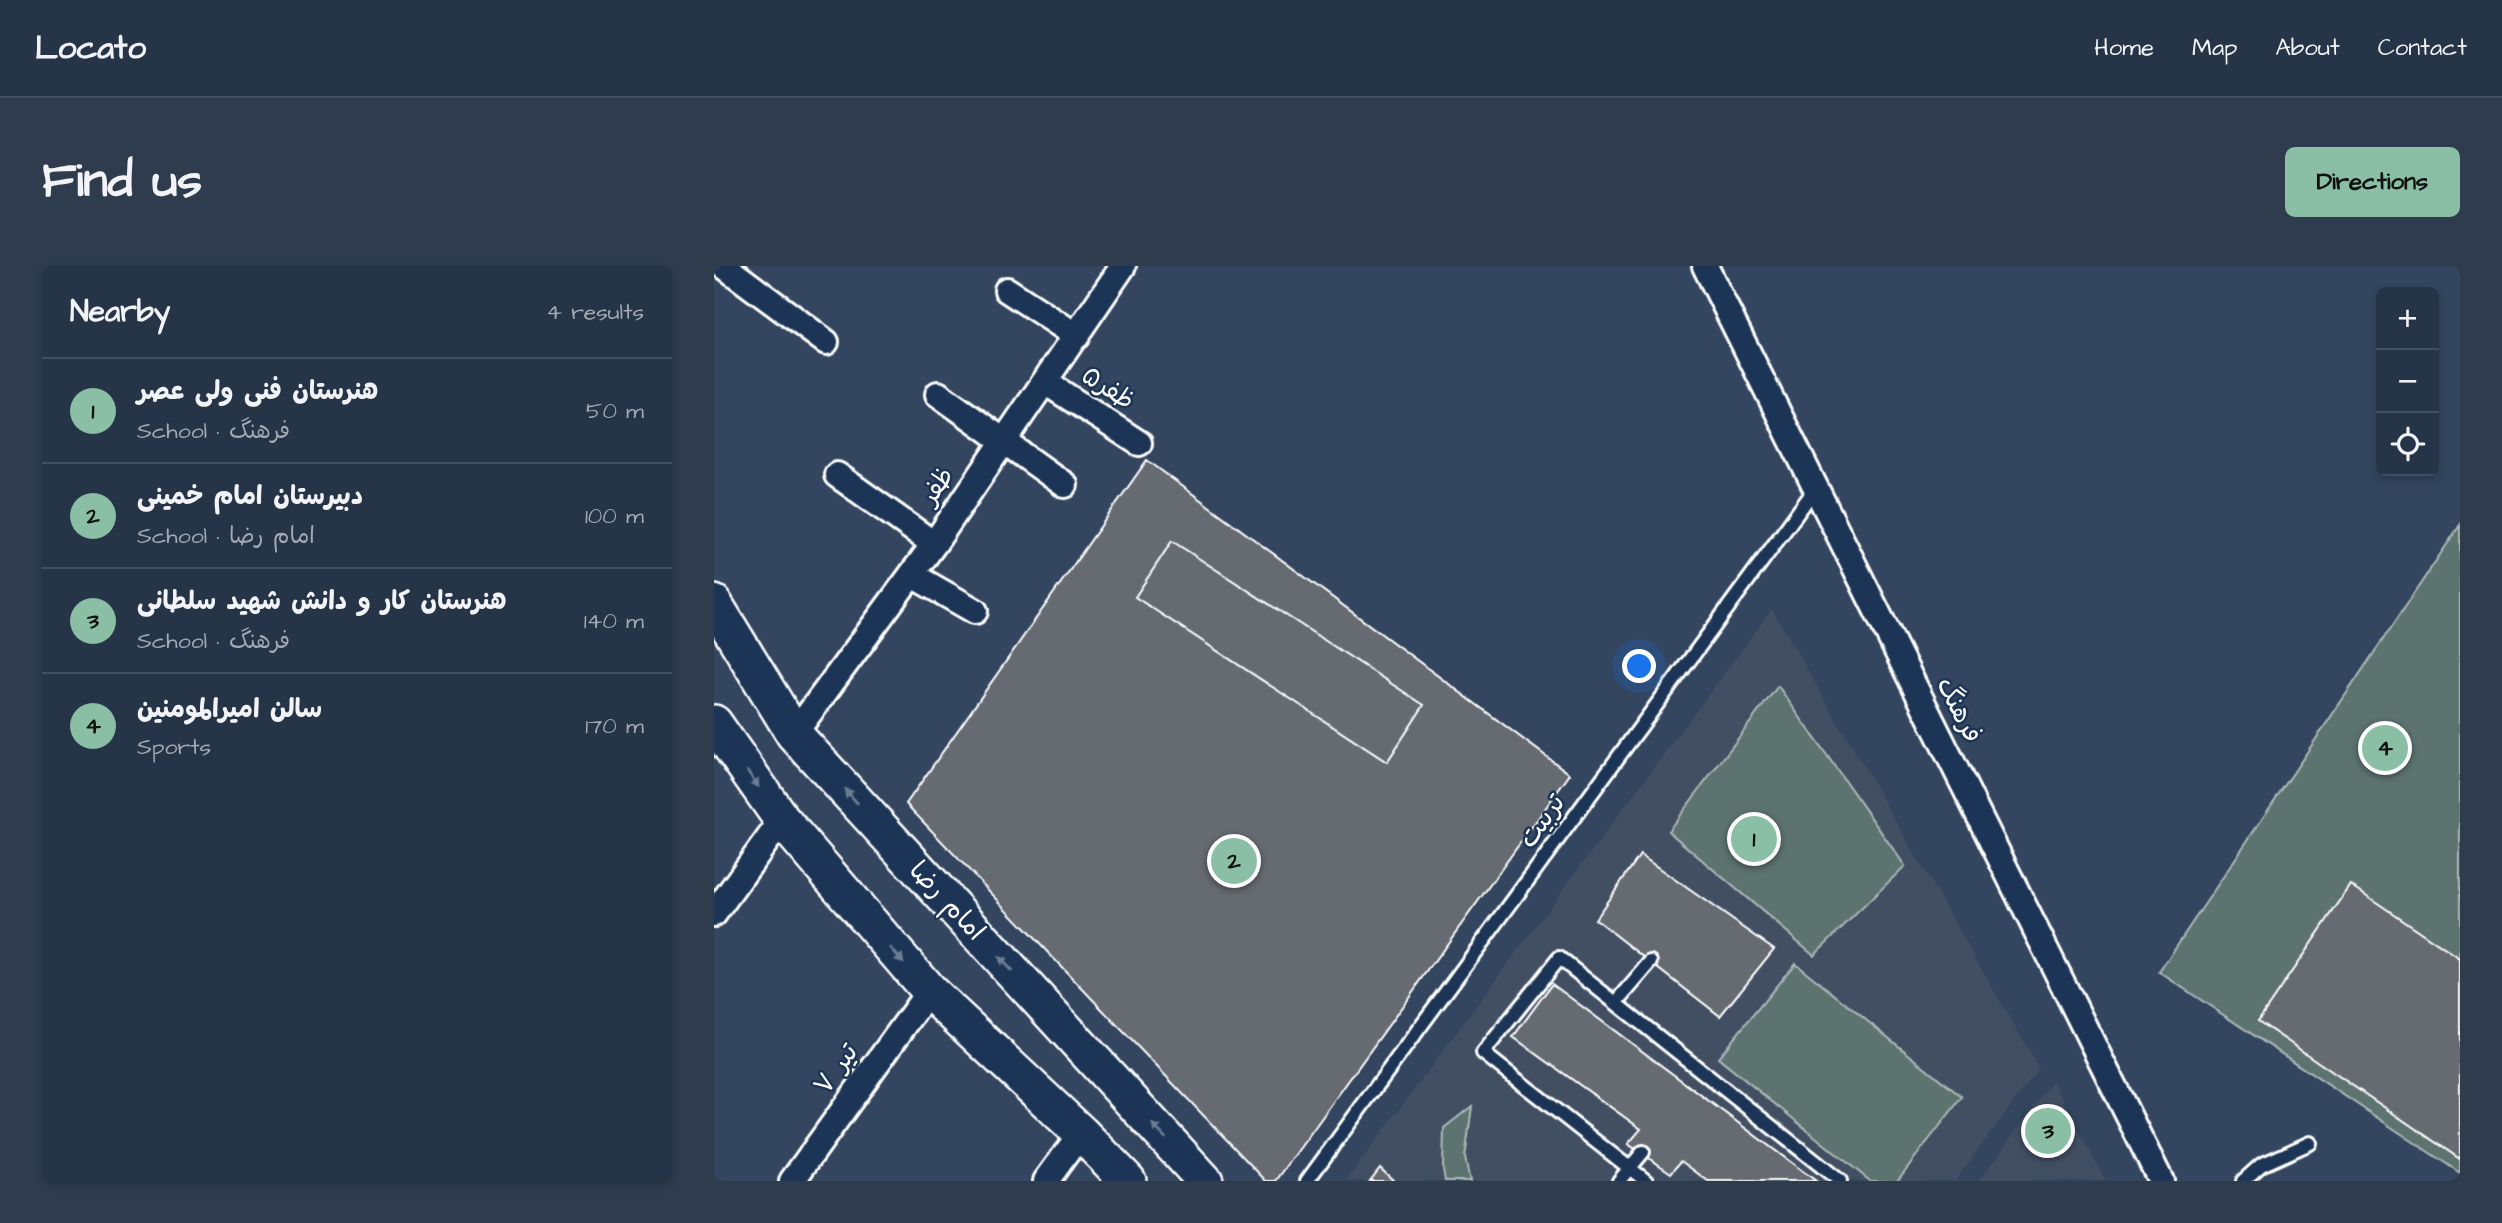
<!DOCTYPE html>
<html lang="en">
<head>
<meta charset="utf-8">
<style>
	:root { --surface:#263447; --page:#2e3c4e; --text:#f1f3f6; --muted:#a4aab4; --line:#424f60; --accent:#8abfa5 }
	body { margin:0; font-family:"Architects Daughter","Playpen Sans Arabic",sans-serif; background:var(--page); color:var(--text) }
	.controls { position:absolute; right:21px; top:21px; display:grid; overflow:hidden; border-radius:10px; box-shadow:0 4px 10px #0003 }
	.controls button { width:63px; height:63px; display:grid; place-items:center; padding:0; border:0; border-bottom:2px solid var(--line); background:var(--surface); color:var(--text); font:35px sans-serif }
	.you { position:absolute; left:926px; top:401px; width:24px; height:24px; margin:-18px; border:5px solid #fff; border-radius:50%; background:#1a73e8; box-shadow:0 0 0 10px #1a73e833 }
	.badge { display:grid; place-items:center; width:46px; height:46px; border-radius:50%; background:var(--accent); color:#111; font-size:23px; font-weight:700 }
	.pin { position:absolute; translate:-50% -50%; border:4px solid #fff; box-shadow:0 2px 7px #0006 }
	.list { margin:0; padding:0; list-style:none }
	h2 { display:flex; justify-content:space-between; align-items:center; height:91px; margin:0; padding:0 28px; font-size:30px }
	h2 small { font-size:23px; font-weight:400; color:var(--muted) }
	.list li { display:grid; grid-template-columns:46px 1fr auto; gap:21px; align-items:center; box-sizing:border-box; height:105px; padding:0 28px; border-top:2px solid var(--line) }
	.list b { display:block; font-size:26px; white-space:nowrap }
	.list p { margin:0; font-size:23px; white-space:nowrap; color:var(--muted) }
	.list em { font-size:23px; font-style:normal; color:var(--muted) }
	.icon { flex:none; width:38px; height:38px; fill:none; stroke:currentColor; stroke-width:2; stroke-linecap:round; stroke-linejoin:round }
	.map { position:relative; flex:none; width:1746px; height:915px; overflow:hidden; border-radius:10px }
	header { display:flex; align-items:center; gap:42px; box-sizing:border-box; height:98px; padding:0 35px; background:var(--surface); border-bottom:2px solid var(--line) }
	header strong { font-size:33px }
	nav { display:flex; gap:38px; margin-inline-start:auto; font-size:24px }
	.intro { display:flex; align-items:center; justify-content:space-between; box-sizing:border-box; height:168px; padding:0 42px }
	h1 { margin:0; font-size:49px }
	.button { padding:18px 32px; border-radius:10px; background:var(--accent); color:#111; font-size:24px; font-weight:700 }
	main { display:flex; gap:42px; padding:0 42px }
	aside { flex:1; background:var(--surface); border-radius:10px; box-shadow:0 4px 10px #0003 }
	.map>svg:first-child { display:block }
	.built { fill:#425064 }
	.green { fill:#5d736f; stroke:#aeb9b7; stroke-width:2 }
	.building { fill:#666b71; stroke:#fff; stroke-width:2 }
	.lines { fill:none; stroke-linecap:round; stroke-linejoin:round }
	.lane-casing { stroke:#fff; stroke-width:18 }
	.street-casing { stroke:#fff; stroke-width:30 }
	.secondary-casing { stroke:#fff; stroke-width:40 }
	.lane { stroke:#1d3557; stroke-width:12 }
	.street { stroke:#1d3557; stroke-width:24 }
	.secondary { stroke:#1d3557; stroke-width:35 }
	.oneway { fill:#6c7c92 }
	.labels { text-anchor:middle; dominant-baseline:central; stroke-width:5; stroke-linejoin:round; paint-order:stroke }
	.street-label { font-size:26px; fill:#fff; stroke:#1d3557 }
</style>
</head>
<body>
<header>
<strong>Locato</strong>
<nav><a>Home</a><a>Map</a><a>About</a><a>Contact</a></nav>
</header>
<div class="intro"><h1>Find us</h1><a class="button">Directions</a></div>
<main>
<aside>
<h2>Nearby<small>4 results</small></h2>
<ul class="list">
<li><span class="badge">1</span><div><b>هنرستان فنی ولی عصر</b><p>School · فرهنگ</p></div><em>50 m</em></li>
<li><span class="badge">2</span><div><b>دبیرستان امام خمینی</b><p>School · امام رضا</p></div><em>100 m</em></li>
<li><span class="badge">3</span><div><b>هنرستان کار و دانش شهید سلطانی</b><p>School · فرهنگ</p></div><em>140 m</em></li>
<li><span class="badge">4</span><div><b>سالن امیرالمومنین</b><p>Sports</p></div><em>170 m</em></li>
</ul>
</aside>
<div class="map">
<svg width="1746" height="915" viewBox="0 0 1746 915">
	<rect width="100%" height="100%" fill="#33455f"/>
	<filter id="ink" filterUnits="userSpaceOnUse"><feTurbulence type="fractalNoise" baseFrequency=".0143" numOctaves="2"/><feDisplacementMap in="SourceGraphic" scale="14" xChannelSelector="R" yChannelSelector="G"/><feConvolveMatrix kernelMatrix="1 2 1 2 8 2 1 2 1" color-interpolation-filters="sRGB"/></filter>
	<g filter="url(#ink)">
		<path class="built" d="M 1058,343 L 1325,802 L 1241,915 L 632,915 Z
			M 1339,815 L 1392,915 L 1265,915 Z"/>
		<path class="green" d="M 1746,259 L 1746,907 L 1445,706 Z
			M 1064,420 L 1191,600 L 1100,689 L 954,565 Z
			M 1081,697 L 1248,831 L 1183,915 L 1156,915 L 1004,792 Z
			M 758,840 L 751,892 L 756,915 L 731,915 L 729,903 L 730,862 Z"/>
		<path class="building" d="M 433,194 L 856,508 L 562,915 L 552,915 L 192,538 Z
			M 458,275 L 710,439 L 673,496 L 421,331 Z
			M 926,589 L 1060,683 L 1006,750 L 881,653 Z
			M 1637,619 L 1746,693 L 1746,893 L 1544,755 Z
			M 838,718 L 1102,915 L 994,915 L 967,895 L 957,907 L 914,878 L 927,863 L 799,771 Z
			M 666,902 L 680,915 L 656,915 Z"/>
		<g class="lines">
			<defs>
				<path id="lane" d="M 902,737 L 937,696
					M 593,915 L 1101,223
					M 905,915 L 929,886
					M 932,915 L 769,787 L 845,692 L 1126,915
					M 1529,915 L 1547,899 L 1596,877"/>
				<path id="street" d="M 10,0 L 112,76
					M 991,0 L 1447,915
					M 293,24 L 363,70
					M 331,116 L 425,177
					M 224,128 L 351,219
					M 123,209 L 220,278
					M 198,309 L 261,345
					M 80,468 L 220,278 L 409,0
					M 0,648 L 68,554
					M 78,915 L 215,725
					M 332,915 L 367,867"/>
				<path id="secondary" d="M 0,337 L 80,468 L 491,915
					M 0,457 L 68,554 L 215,725 L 367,867 L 414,915"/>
			</defs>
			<use href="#lane" class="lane-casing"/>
			<use href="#street" class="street-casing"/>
			<use href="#secondary" class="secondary-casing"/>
			<use href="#lane" class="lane"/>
			<use href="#street" class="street"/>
			<use href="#secondary" class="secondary"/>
		</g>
		<defs><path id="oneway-solid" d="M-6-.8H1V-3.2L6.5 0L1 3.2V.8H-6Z" transform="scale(1.75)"/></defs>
		<g class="oneway">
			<use href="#oneway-solid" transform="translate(39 513) rotate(55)"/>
			<use href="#oneway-solid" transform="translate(137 530) rotate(-132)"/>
			<use href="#oneway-solid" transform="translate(183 689) rotate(49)"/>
			<use href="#oneway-solid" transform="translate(291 698) rotate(-133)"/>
			<use href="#oneway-solid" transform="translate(445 865) rotate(-133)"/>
		</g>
	</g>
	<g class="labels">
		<g class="street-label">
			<text transform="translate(394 122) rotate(33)">ظفر۵</text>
			<text transform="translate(223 220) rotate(-56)">ظفر</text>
			<text transform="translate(1245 444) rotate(63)">فرهنگ</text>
			<text transform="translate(828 555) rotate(-54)">تربیت</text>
			<text transform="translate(233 635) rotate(47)">امام رضا</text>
			<text transform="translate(122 803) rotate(-54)">۷ تیر</text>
		</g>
	</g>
</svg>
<div class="controls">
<button>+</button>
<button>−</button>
<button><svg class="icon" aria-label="locate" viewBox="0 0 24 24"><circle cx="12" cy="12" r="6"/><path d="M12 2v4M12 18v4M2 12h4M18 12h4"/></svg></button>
</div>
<div class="you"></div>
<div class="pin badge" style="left:1040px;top:573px">1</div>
<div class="pin badge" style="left:520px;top:595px">2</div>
<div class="pin badge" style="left:1334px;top:865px">3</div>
<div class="pin badge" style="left:1671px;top:482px">4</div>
</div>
</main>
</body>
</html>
